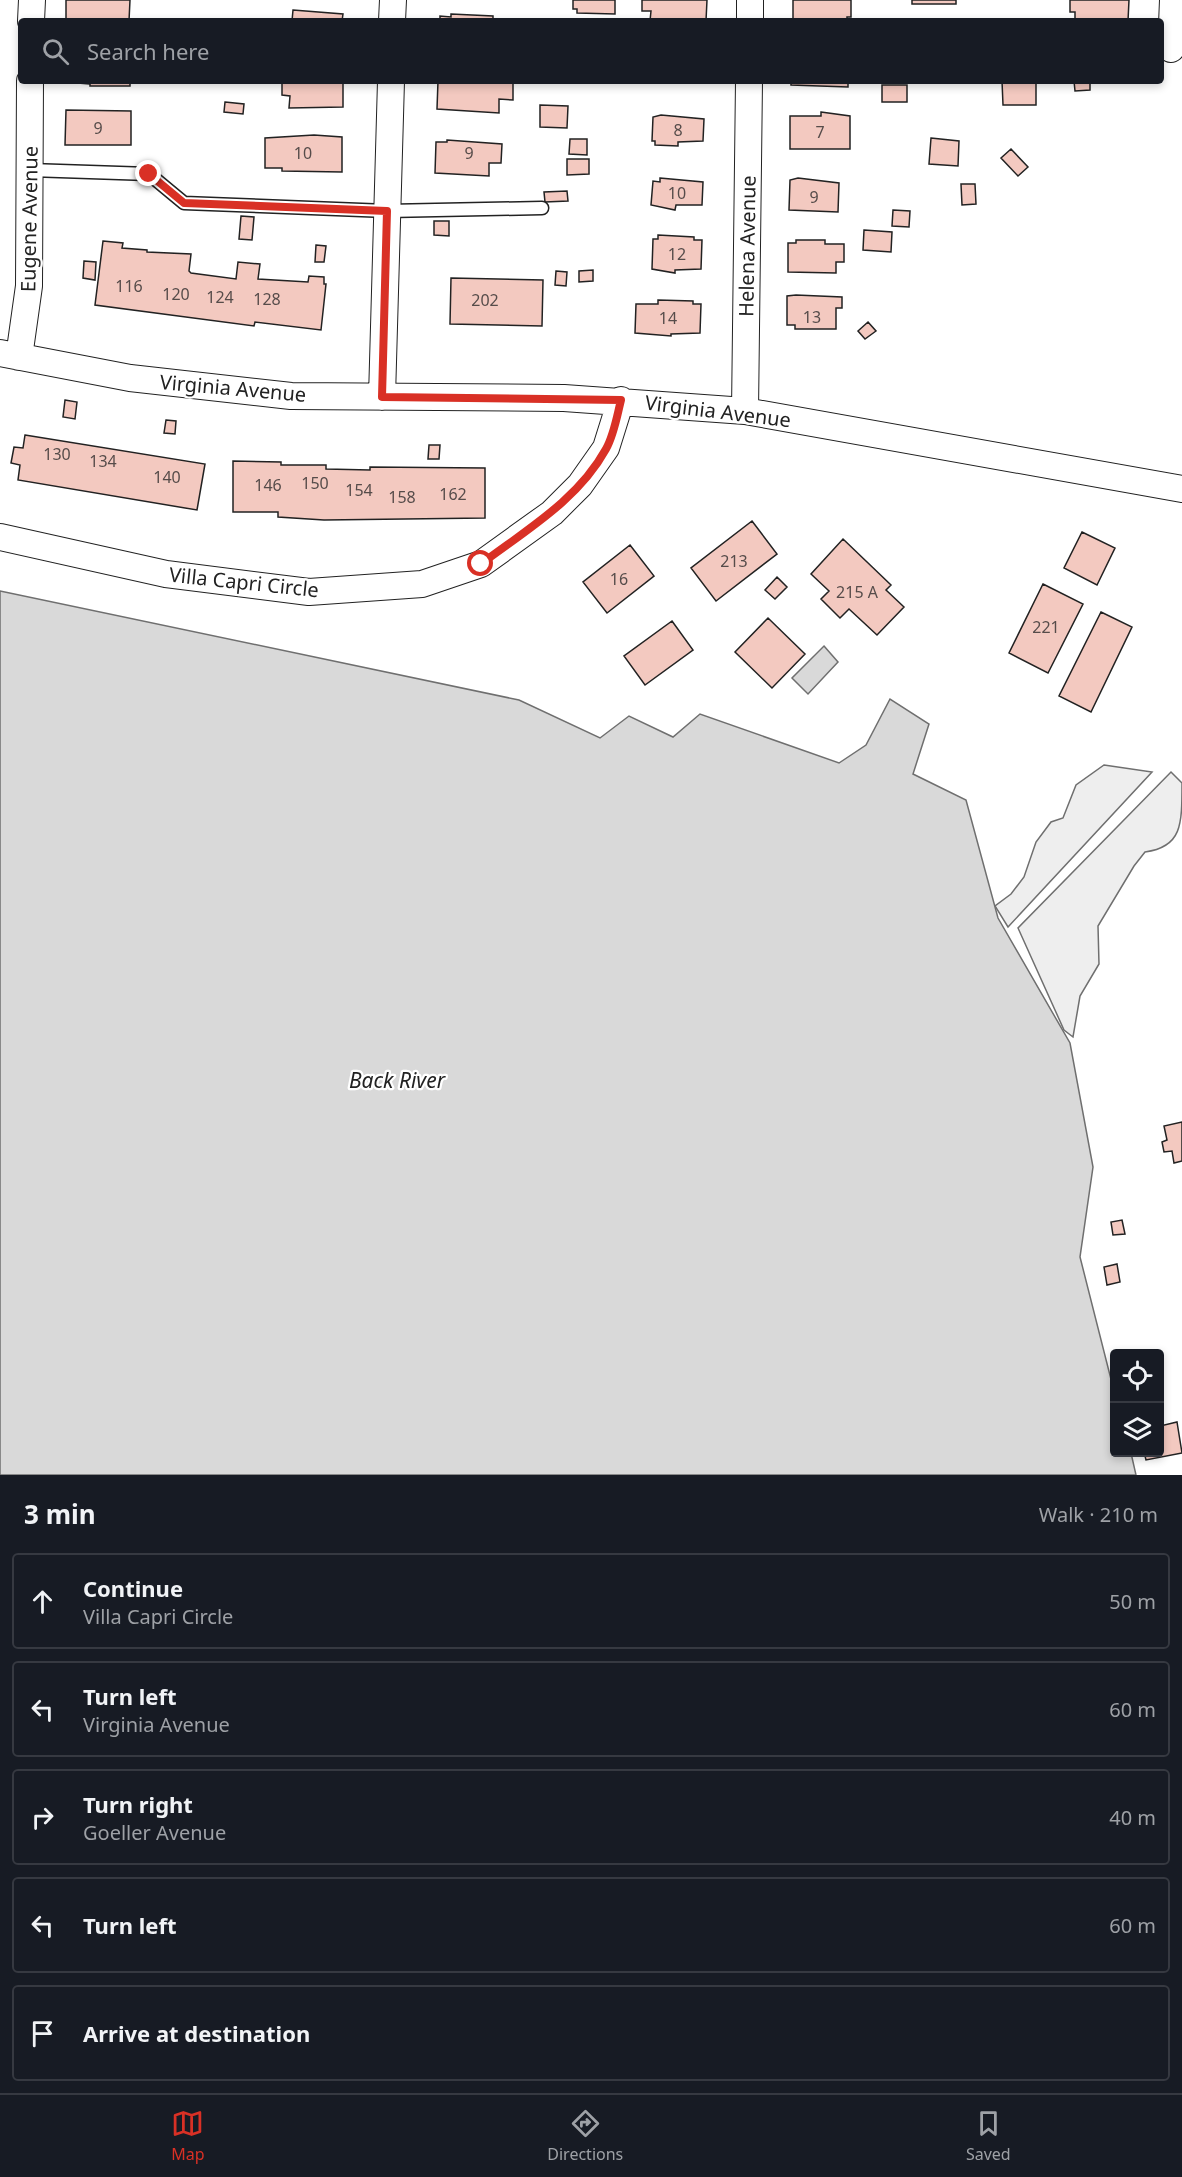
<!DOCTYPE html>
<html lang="en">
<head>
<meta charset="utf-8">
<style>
	:root { --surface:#171b24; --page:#20242c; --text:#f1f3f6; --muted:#9ea1a6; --line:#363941; --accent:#d93025 }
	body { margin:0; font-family:"Noto Sans",sans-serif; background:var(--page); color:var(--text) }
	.controls { position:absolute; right:18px; bottom:18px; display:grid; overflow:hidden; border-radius:6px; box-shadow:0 3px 9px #0003 }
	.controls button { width:54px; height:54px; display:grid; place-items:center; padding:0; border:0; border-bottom:2px solid var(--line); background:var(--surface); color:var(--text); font:30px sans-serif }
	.stop { position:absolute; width:18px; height:18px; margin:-14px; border:4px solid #d93025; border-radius:50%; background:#fff }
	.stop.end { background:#d93025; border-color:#fff; box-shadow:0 2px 6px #0008 }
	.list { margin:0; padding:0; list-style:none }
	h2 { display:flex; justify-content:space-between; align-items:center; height:78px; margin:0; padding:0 24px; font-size:26px }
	h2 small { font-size:20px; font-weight:400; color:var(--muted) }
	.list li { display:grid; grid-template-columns:39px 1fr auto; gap:18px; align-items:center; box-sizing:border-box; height:96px; margin:0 12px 12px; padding:0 12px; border:2px solid var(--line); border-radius:6px }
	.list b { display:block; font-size:22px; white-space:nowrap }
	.list p { margin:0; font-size:20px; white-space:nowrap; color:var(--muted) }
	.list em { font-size:20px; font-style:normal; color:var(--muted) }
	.icon { flex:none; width:33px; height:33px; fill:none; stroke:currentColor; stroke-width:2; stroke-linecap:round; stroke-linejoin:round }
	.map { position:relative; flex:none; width:1182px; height:1475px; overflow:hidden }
	.search { position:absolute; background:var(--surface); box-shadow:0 3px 9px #0003; left:18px; right:18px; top:18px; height:66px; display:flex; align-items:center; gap:15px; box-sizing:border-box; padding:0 21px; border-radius:6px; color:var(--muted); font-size:22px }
	.sheet { height:618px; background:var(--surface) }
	nav { display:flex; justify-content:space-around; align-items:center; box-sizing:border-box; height:84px; border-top:2px solid var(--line); background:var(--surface); font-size:16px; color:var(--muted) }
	nav a { display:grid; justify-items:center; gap:3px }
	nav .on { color:var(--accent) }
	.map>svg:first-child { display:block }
	.green { fill:#eee; stroke:#6f6f6f; stroke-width:1.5 }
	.water { fill:#d9d9d9; stroke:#6f6f6f; stroke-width:1.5 }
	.building { fill:#f3c9c0; stroke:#222; stroke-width:1.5 }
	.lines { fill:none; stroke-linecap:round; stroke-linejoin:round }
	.lane-casing { stroke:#222; stroke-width:15 }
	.street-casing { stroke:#222; stroke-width:28 }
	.lane { stroke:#fff; stroke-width:12 }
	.street { stroke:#fff; stroke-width:26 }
	.route { stroke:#d93025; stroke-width:8 }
	.labels { text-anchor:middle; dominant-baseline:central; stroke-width:4.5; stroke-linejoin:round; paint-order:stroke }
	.number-label { font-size:16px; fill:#564c4a }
	.street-label { font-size:20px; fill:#222; stroke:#fff }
	.water-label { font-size:21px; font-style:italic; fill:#222; stroke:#fff }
</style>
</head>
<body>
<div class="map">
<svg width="1182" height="1475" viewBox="0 0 1182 1475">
	<rect width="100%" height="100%" fill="#fff"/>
	<path class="green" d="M 1104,765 L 1152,772 L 1008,927 L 995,906 L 1011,894 L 1024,877 L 1036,842 L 1051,822 L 1063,818 L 1076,785 Z
		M 1171,772 L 1182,783 C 1182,825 1182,847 1145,852 L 1134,866 L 1098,926 L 1099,964 L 1080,996 L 1073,1037 L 1064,1030 L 1018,928 Z"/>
	<path class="water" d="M 0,591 L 519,700 L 600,738 L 629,716 L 673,737 L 700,714 L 839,763 L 866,745 L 890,699 L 929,724 L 913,774 L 966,800 L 998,918 L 1070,1043 L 1093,1167 L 1080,1257 L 1114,1391 L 1114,1452 L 1131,1453 L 1136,1475 L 0,1475 Z
		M 824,646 L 838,662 L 808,694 L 792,678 Z"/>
	<path class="building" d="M 66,0 L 130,0 L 129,21 L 66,21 Z
		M 573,0 L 615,0 L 615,14 L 577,13 L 577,9 L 573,9 Z
		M 642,0 L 707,0 L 706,21 L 650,21 L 651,11 L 642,11 Z
		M 793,0 L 851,0 L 851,17 L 847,17 L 847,21 L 793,20 Z
		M 912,0 L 956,0 L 956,4 L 912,4 Z
		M 1070,0 L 1129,0 L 1128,21 L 1075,21 L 1075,12 L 1070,12 Z
		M 293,10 L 343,14 L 342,21 L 292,21 Z
		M 451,14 L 493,16 L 493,21 L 440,21 L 440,16 L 451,17 Z
		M 130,81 L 130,86 L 90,86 L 90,84 L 65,82 Z
		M 282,81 L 343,81 L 343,107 L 289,108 L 290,96 L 282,95 Z
		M 438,81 L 513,83 L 513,100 L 499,99 L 499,113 L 437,109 Z
		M 791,81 L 848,81 L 848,87 L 791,85 Z
		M 1002,81 L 1036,81 L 1036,105 L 1003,105 Z
		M 1074,81 L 1131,81 L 1090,82 L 1090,90 L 1075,91 Z
		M 882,85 L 907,85 L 907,102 L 882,102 Z
		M 225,102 L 244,104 L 243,114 L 224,112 Z
		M 540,105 L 568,106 L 567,128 L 540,127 Z
		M 66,110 L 131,111 L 131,145 L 65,145 Z
		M 821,112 L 850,116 L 850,149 L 790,149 L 790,116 L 821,116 Z
		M 661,115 L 704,119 L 703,141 L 678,142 L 678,146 L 655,145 L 655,141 L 652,141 L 653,117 Z
		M 314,135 L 342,137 L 342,172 L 282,171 L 282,168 L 265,168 L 265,138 Z
		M 931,138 L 959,141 L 958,166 L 929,164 Z
		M 570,139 L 587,139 L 587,155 L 569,154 Z
		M 447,140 L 502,144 L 501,163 L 489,163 L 489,176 L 435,173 L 436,142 L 447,142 Z
		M 1011,149 L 1028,167 L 1018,176 L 1001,158 Z
		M 567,159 L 589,159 L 589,174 L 567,175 Z
		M 660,178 L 703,182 L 702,205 L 676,205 L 675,210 L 651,205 L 653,181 L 660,182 Z
		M 798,178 L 839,183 L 838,212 L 789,210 L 790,180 Z
		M 961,184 L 975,184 L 976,204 L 962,205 Z
		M 567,191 L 568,201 L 545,202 L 544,192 Z
		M 893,210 L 910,211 L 909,227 L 892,226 Z
		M 241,216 L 254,217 L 252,240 L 239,239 Z
		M 434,221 L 449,221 L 449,236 L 434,235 Z
		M 864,230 L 892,232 L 891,252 L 863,250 Z
		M 658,235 L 694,237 L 694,240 L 702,240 L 701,269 L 675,270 L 675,273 L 652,269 L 653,239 L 658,239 Z
		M 796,240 L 825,240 L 825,244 L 844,244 L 844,262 L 836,262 L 836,273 L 788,272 L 788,243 L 796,243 Z
		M 103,241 L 123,243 L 122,248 L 147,250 L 147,252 L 191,254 L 189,271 L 191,273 L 236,279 L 238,262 L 260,264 L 258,279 L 308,282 L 309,276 L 324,277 L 324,284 L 326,284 L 321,330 L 255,322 L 254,326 L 95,305 Z
		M 316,245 L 326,246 L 324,262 L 315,262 Z
		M 84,261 L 96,262 L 95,280 L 83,278 Z
		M 593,270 L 593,281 L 579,282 L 579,271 Z
		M 556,271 L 567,272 L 566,286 L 555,285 Z
		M 451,278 L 543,280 L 542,326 L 450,324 Z
		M 796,295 L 842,297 L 842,308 L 836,308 L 836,329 L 795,329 L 795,325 L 787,325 L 787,296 Z
		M 658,300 L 693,301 L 693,304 L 701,304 L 700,333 L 671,334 L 671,336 L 635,333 L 636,304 L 658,304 Z
		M 868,322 L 876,331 L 865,339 L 858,331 Z
		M 65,400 L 77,402 L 75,419 L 63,417 Z
		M 166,420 L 176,421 L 175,434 L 164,433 Z
		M 25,435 L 205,464 L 197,510 L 18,480 L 20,465 L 11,463 L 14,447 L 23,448 Z
		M 429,445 L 440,445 L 439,459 L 428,459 Z
		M 233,461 L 281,462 L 281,465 L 326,465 L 326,469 L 370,470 L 370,467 L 485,468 L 485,518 L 324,520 L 278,517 L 278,512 L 233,512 Z
		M 752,521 L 777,554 L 716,601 L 691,568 Z
		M 1082,532 L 1115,548 L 1097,585 L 1064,568 Z
		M 843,539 L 891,585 L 886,590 L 904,607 L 877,635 L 849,609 L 840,618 L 821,599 L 829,591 L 811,574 Z
		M 630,545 L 654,576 L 607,613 L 583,582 Z
		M 777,577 L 787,587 L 775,599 L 765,590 Z
		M 1043,584 L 1083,604 L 1048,673 L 1009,653 Z
		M 1101,612 L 1132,627 L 1091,712 L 1059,696 Z
		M 768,618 L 805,654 L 772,688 L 735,652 Z
		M 672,621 L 693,650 L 645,685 L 624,656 Z
		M 1182,1122 L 1182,1161 L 1174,1163 L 1172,1151 L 1164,1152 L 1162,1142 L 1167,1140 L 1164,1126 Z
		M 1122,1220 L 1125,1234 L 1113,1235 L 1111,1222 Z
		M 1117,1264 L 1120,1282 L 1107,1285 L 1104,1267 Z
		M 1177,1422 L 1182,1453 L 1146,1460 L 1144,1452 L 1160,1452 L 1160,1426 Z"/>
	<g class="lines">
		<defs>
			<path id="lane" d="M 30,170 L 149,174 L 184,203 L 387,211 L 542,208"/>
			<path id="street" d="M 31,21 L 32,0
				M 392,21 L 393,0
				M 750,21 L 750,0
				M 1171,49 L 1173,0
				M 0,353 L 130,378 L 291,396 L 564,398 L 745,411 L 1182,489
				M 19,357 L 29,286 L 30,81
				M 382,397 L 391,81
				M 745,411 L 749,81
				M 0,537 L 166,574 L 309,592 L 422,584 L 481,564 L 552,513 L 580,485 L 606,448 L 621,400"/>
		</defs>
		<use href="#lane" class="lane-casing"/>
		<use href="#street" class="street-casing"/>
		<use href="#lane" class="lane"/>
		<use href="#street" class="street"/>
	</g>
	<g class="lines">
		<path class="route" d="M 149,174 L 184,203 L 387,211 L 382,397 L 621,400 C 617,416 614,435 606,449 C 578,500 526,530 481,564"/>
	</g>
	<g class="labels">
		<g class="number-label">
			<text x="98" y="128">9</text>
			<text x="678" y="130">8</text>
			<text x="820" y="132">7</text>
			<text x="303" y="153">10</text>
			<text x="469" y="153">9</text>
			<text x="677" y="193">10</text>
			<text x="814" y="197">9</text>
			<text x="677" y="254">12</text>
			<text x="129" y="286">116</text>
			<text x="176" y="294">120</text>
			<text x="220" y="297">124</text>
			<text x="267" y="299">128</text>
			<text x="485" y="300">202</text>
			<text x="812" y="317">13</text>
			<text x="668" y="318">14</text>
			<text x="57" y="454">130</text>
			<text x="103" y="461">134</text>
			<text x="167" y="477">140</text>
			<text x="315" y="483">150</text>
			<text x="268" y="485">146</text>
			<text x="359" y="490">154</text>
			<text x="453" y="494">162</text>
			<text x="402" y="497">158</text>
			<text x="734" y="561">213</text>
			<text x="619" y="579">16</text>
			<text x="857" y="592">215 A</text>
			<text x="1046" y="627">221</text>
		</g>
		<g class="street-label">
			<text transform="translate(29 219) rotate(-89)">Eugene Avenue</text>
			<text transform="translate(747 246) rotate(-89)">Helena Avenue</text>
			<text transform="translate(233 388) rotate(5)">Virginia Avenue</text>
			<text transform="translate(718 411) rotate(7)">Virginia Avenue</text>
			<text transform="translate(244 582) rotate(6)">Villa Capri Circle</text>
		</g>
		<g class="water-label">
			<text x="397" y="1080">Back River</text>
		</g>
	</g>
</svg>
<div class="controls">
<button><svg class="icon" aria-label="locate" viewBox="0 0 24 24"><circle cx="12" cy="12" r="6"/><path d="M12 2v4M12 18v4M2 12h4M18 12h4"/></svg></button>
<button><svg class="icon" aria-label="layers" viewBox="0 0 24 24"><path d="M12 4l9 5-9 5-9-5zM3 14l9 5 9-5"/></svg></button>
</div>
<div class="stop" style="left:481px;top:564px"></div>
<div class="stop end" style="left:149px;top:174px"></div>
<div class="search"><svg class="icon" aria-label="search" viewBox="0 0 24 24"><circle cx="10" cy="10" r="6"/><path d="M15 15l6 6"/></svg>Search here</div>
</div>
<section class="sheet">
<h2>3 min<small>Walk · 210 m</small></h2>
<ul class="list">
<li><svg class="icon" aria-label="ahead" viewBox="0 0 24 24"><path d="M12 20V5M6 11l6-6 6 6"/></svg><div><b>Continue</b><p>Villa Capri Circle</p></div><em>50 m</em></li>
<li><svg class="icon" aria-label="left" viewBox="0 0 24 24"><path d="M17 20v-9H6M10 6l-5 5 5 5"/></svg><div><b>Turn left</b><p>Virginia Avenue</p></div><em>60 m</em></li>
<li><svg class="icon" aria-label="right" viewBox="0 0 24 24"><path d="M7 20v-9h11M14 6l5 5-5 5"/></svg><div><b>Turn right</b><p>Goeller Avenue</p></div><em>40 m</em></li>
<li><svg class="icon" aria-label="left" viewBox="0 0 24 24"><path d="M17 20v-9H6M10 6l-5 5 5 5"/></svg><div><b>Turn left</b></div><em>60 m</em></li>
<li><svg class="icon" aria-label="arrive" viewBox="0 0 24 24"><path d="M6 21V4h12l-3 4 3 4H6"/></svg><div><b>Arrive at destination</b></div></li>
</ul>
</section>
<nav>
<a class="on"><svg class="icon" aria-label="map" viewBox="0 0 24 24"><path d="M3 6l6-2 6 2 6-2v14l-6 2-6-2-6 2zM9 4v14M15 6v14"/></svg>Map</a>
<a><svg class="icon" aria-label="directions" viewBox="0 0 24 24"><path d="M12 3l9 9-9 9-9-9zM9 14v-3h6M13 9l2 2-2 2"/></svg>Directions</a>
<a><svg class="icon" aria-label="saved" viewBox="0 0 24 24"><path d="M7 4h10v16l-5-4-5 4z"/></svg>Saved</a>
</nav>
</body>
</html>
